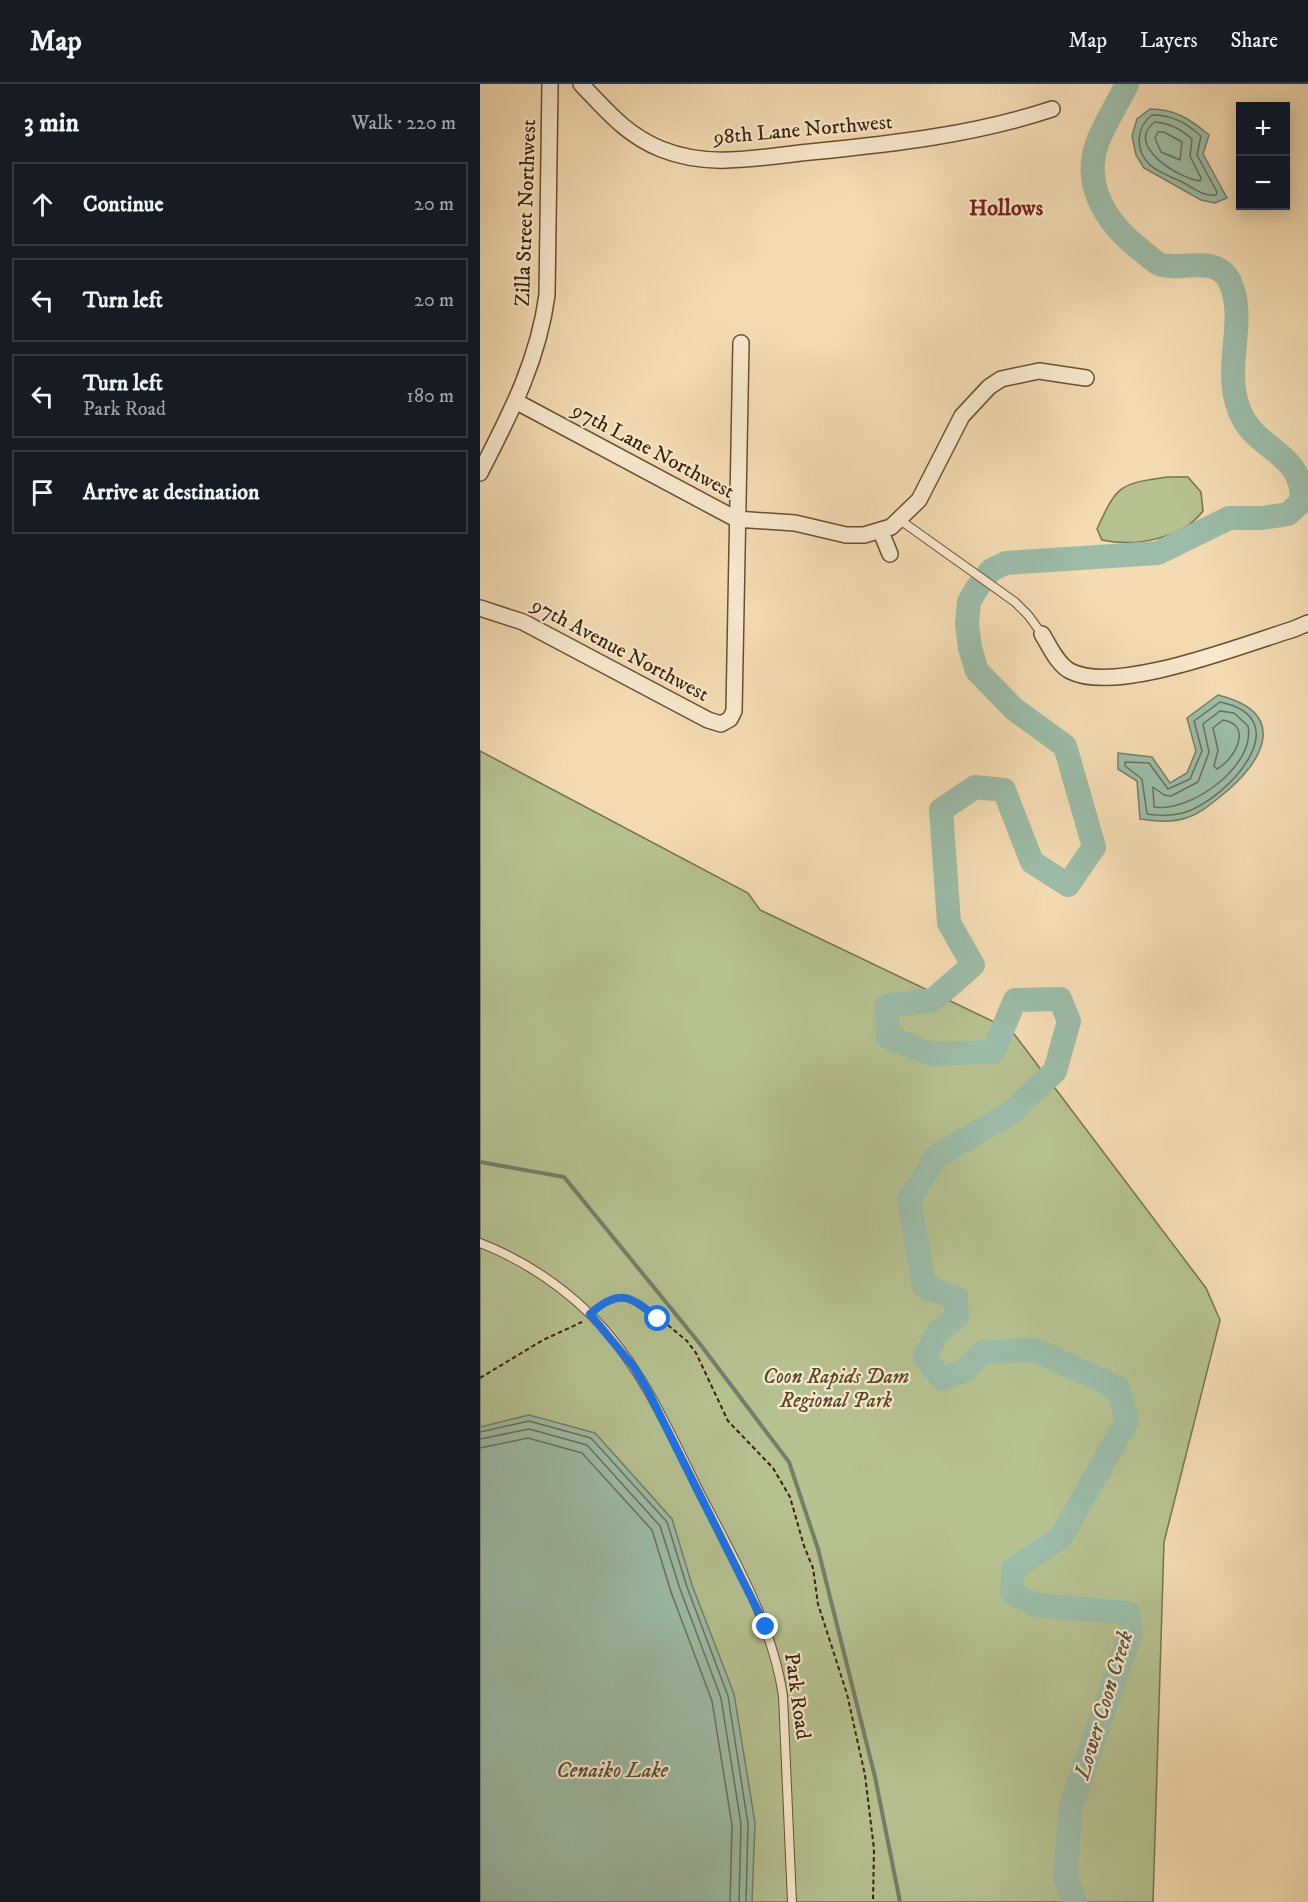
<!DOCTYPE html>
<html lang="en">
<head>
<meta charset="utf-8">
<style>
	:root { --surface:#171b24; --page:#20242c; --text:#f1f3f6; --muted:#9ea1a6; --line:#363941 }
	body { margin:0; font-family:"IM FELL DW Pica",serif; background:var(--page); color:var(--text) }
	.controls { position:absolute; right:18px; top:18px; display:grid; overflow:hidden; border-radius:0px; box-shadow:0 3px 15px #0003 }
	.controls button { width:54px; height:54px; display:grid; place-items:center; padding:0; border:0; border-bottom:2px solid var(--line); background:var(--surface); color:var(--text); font:30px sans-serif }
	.stop { position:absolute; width:18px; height:18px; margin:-14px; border:4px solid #1a73e8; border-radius:50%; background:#fff }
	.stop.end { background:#1a73e8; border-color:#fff; box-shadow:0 2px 6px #0008 }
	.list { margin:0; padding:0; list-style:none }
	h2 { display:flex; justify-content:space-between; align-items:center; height:78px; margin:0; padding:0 24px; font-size:26px }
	h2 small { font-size:20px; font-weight:400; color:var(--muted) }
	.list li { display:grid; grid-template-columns:39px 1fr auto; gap:18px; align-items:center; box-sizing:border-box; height:84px; margin:0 12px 12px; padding:0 12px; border:2px solid var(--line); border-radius:0px }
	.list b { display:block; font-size:22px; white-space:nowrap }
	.list p { margin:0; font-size:20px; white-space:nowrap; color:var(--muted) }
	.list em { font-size:20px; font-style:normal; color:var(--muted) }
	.icon { flex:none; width:33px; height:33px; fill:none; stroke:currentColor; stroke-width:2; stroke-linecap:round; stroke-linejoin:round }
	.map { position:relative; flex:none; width:828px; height:1818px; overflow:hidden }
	header { display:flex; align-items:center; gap:36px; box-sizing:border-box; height:84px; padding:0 30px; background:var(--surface); border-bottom:2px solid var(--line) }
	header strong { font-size:28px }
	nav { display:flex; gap:33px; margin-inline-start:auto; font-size:21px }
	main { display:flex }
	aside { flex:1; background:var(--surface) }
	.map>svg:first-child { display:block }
	.green { fill:#b6c190; stroke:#77724c; stroke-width:1.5 }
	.water { fill:#9cbca8; stroke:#747e68; stroke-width:1.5 }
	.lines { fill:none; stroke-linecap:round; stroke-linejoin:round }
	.shore { stroke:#6a6f58; stroke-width:1.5 }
	.stream { stroke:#747e68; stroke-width:4 }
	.river { stroke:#9cbca8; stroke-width:24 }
	.lane-casing { stroke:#675032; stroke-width:10 }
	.street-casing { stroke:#675032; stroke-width:18 }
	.path { stroke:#382207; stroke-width:2; stroke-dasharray:4.5 3; stroke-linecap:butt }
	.lane { stroke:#f8e8cd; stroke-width:8 }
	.street { stroke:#f8e8cd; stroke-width:15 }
	.route { stroke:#1a73e8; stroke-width:8 }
	.labels { text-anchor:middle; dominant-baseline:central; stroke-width:4.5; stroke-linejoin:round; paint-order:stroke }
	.street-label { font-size:21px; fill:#382207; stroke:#f8e8cd }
	.park-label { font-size:21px; font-style:italic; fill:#584a29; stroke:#f8e8cd }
	.neighbourhood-label { font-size:22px; font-weight:bold; fill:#7a1f14; stroke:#f8e8cd }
	.water-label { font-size:22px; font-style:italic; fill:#565037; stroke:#f8e8cd }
</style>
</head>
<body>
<header>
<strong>Map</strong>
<nav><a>Map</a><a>Layers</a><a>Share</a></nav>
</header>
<main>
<aside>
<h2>3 min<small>Walk · 220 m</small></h2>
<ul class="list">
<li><svg class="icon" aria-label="ahead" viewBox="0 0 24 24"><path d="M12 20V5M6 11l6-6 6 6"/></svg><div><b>Continue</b></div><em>20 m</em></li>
<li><svg class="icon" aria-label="left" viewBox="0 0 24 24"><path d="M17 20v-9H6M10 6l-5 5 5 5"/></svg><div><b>Turn left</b></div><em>20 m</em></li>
<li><svg class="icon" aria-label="left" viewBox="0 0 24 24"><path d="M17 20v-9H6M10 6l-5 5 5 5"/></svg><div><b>Turn left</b><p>Park Road</p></div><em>180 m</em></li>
<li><svg class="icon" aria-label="arrive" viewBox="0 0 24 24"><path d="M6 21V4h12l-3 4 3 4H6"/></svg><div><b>Arrive at destination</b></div></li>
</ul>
</aside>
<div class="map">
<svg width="828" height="1818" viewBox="0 0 828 1818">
	<rect width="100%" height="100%" fill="#f4dbb2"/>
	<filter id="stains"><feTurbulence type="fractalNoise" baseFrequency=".00333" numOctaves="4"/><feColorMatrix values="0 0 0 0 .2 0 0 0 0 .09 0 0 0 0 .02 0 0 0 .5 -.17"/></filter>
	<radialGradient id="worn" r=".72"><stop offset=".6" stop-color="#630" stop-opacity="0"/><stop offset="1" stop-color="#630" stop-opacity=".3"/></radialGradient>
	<path class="green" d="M 687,393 L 708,393 L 721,408 L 723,427 C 702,455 655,463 622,456 L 617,445 C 637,401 639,400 687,393 Z
		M 0,667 L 268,809 L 280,826 L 531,946 L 726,1204 L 740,1236 L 684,1458 L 673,1818 L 0,1818 Z"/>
	<path class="water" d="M 670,25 C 695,25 710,35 729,51 L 723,70 L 747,114 L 735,119 L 721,116 L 664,84 L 656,71 L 652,52 L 657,35 Z
		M 738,611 C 811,629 783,679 741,712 C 730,721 719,730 706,734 C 690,739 676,737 660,735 L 657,697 L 638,685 L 638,669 L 672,673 L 690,699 L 707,689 L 716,667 L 707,634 Z
		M 49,1331 L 115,1349 L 192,1435 L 212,1501 L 254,1610 L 275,1739 L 272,1818 L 0,1818 L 0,1343 Z"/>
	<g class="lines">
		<path class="shore" d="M 672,31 C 693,31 706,39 721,52 L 717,71 L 737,108 L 736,111 C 724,113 713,104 702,98 C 692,93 677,88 669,80 C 655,65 656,43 672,31 Z
			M 675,38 C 690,39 701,45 712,55 L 710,72 L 721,94 L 720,97 C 700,95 643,61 675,38 Z
			M 678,48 L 684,48 L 702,58 L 700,76 L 681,68 L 675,54 Z
			M 740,618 C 821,635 747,716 703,729 C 691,732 679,732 667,730 L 662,695 L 645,682 L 645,678 L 669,679 L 688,705 L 710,695 L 722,667 L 714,637 Z
			M 740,627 L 754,629 L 768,642 C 776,682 710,729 674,723 L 673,703 L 684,711 L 691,712 L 718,698 L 729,668 L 723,640 Z
			M 743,636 C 774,641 754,676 737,685 L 734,682 L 738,666 L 733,644 Z
			M 0,1348 L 49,1337 L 111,1354 L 187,1438 L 207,1503 L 248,1612 L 268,1740 L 266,1818
			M 0,1355 L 49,1345 L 107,1361 L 180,1442 L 200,1505 L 241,1614 L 261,1740 L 259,1818
			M 0,1364 L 48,1354 L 102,1369 L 172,1446 L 191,1508 L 232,1617 L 252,1741 L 250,1818"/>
		<path class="stream" d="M 0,1078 L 84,1093 L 220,1260 L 309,1378 L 338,1465 L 395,1693 L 420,1818"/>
		<path class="river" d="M 595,1818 L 585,1793 L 591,1722 L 651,1548 L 648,1529 L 554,1521 L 532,1508 L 533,1485 L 581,1453 L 647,1337 L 638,1304 L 555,1266 L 503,1268 L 485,1286 L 462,1295 L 445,1273 L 457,1249 L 477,1233 L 476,1214 L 444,1202 L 429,1115 L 457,1072 L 532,1028 L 575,987 L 589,937 L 580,915 L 535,916 L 513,968 L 451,970 L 408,953 L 407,922 L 453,916 L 493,881 L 469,839 L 461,726 L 495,703 L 524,706 L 552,778 L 588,801 L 614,763 L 585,662 L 534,625 L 497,587 L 490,564 L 487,540 L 489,518 L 497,504 L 511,486 L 526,479 L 678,469 L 749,434 L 782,434 L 808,430 L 822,417 C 823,371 783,368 764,336 C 738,291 769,240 750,198 C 737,169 698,188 679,180 C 673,177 666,170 661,166 C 627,140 601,101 618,57 C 626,37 638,19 647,0"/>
		<defs>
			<path id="lane" d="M 420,436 L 535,518 L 548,531 L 562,550
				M 0,1159 C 41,1175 79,1200 110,1230 C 160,1279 189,1346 219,1407 C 253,1473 292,1538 303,1612 L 312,1818"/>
			<path id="street" d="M 101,0 C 126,26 146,51 181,65 C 230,85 279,73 330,68 C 411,60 494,51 572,25
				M 37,318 L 256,435 L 315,439 L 366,451 L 384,451 L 411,443 L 439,416 L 482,332 L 509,303 L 521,295 L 559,287 L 606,294
				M 0,389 C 30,330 58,278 67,211 L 70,0
				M 401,448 L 410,470
				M 0,524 L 43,538 L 228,636 L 241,640 L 250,635 L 254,627 L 261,259
				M 562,550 C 569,561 577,580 590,587 C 636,611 762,561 814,545 L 828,539"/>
		</defs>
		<use href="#lane" class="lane-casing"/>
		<use href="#street" class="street-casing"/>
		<path class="path" d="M 117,1223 L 131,1215 L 149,1213 L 160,1218 L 207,1257 L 216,1269 L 248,1337 L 293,1384 L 310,1413 L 324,1462 L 333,1484 L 338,1520 L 367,1610 L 385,1691 L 394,1765 L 393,1818
			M 0,1294 L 63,1256 L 102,1238"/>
		<use href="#lane" class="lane"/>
		<use href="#street" class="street"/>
	</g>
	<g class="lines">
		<path class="route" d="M 178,1235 C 152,1213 140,1203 110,1230 L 153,1282 L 168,1307 L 286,1543"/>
	</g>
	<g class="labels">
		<g class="street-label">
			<text transform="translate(323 46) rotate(-5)">98th Lane Northwest</text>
			<text transform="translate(46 129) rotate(-88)">Zilla Street Northwest</text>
			<text transform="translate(173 367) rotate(28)">97th Lane Northwest</text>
			<text transform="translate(140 566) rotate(28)">97th Avenue Northwest</text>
			<text transform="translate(317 1612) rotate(82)">Park Road</text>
		</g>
		<g class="park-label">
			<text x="356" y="1293">Coon Rapids Dam<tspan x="356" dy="24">Regional Park</tspan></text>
		</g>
		<g class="neighbourhood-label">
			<text x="526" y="124">Hollows</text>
		</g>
		<g class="water-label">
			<text transform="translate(624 1621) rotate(-73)">Lower Coon Creek</text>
			<text x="132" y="1686">Cenaiko Lake</text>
		</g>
	</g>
	<rect width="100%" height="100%" filter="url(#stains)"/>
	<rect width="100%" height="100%" fill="url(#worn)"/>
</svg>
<div class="controls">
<button>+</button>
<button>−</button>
</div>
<div class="stop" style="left:178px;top:1235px"></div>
<div class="stop end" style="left:286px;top:1543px"></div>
</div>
</main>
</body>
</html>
